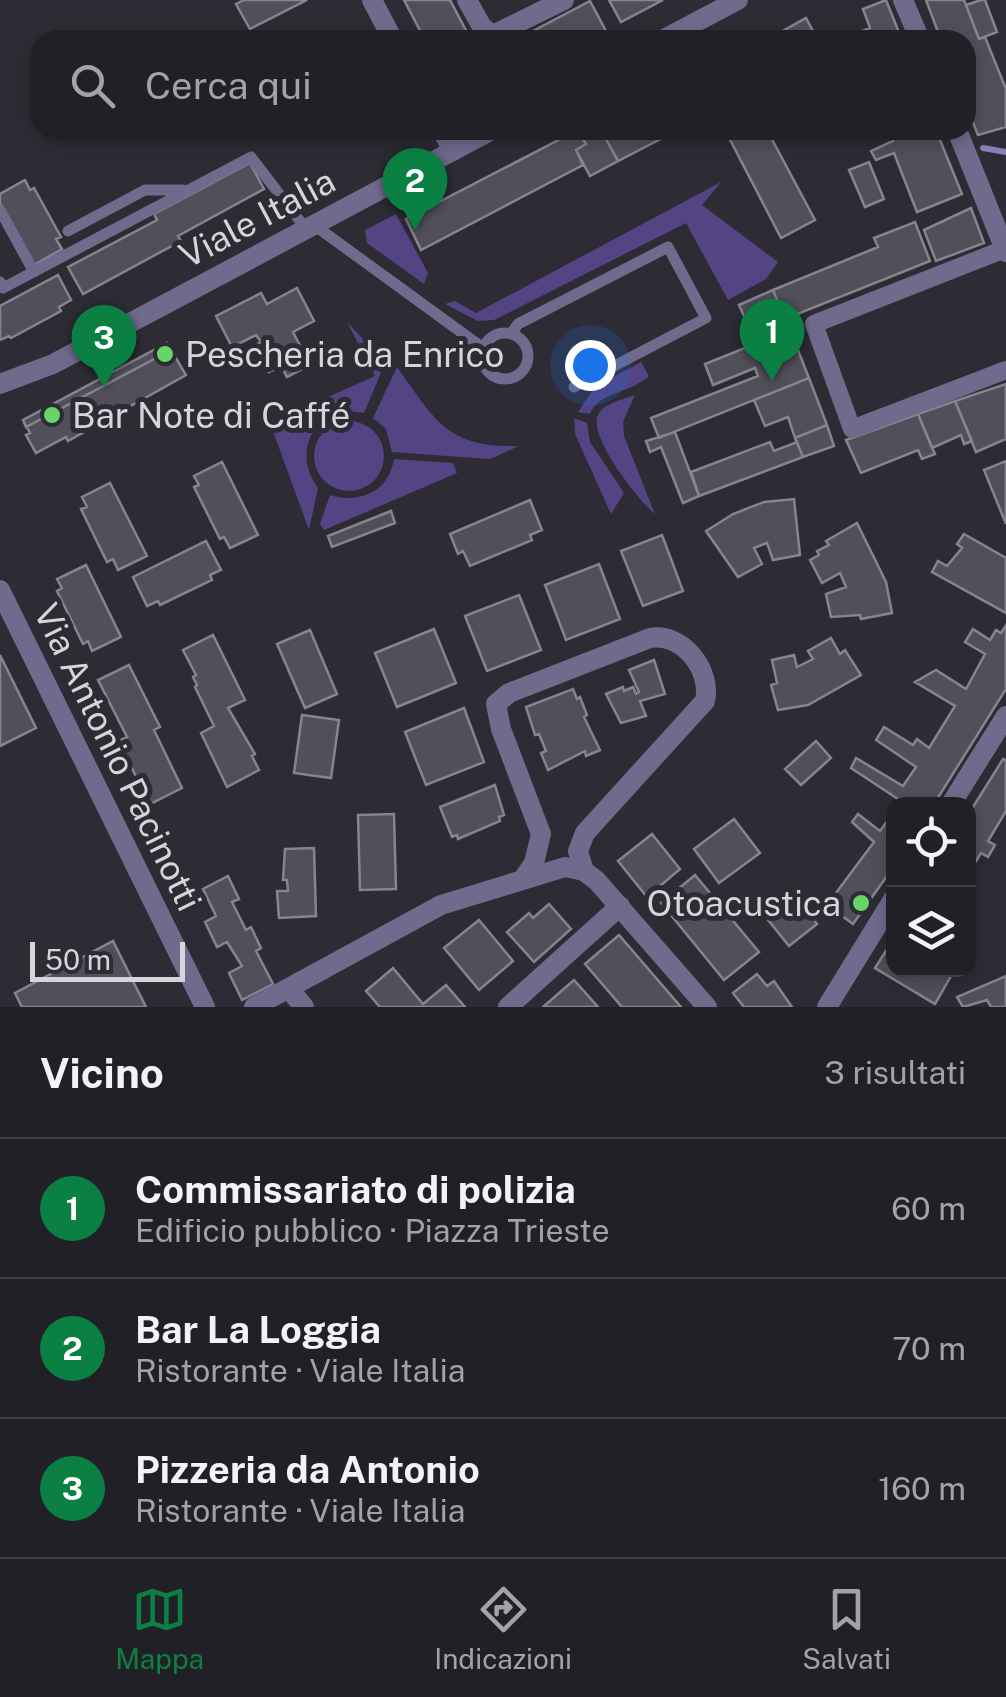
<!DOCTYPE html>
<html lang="it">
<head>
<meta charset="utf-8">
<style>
	:root { --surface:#222027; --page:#2e2d33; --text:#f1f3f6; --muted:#a2a3a7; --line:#3f3e44; --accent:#0b8043 }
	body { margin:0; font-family:"Public Sans",sans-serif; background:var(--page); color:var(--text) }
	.controls { position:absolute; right:30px; bottom:30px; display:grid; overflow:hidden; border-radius:20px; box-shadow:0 5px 15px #0003 }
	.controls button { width:90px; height:90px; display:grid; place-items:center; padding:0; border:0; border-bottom:2px solid var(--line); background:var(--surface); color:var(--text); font:50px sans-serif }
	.scale { position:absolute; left:30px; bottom:25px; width:155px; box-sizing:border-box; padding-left:10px; border:5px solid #d6d5db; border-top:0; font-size:28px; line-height:35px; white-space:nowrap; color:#d6d5db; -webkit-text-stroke:8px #2d2b34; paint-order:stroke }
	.you { position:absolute; left:590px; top:365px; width:35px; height:35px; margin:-25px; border:8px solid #fff; border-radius:50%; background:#1a73e8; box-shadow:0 0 0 15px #1a73e833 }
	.badge { display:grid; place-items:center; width:65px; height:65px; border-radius:50%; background:var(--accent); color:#fff; font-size:32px; font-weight:700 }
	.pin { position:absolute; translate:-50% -82px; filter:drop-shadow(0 2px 5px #0008) }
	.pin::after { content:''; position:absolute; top:52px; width:35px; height:30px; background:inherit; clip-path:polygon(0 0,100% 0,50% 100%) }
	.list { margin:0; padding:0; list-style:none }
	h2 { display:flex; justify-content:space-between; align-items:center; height:130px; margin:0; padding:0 40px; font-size:42px }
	h2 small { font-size:32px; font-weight:400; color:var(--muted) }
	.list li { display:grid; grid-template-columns:65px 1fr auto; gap:30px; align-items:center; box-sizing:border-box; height:140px; padding:0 40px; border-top:2px solid var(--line) }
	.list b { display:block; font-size:38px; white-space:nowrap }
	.list p { margin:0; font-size:32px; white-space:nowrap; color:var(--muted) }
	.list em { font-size:32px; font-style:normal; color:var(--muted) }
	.icon { flex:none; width:55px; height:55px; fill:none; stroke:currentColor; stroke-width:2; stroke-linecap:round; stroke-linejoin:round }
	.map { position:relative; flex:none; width:1006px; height:1007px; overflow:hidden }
	.search { position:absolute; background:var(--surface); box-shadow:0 5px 15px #0003; left:30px; right:30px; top:30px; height:110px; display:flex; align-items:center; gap:25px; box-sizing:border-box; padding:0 35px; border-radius:30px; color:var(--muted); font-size:38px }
	.sheet { height:550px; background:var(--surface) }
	nav { display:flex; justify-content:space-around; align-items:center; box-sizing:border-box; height:140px; border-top:2px solid var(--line); background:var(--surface); font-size:28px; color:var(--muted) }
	nav a { display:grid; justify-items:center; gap:5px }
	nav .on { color:var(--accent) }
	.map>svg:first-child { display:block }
	.green { fill:#544484 }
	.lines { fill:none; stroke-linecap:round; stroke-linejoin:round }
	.stream { stroke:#8b7db5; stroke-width:6 }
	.building { fill:#514f59; stroke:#86848f; stroke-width:2.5 }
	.service { stroke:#706a8c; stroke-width:11 }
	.pedestrian { stroke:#706a8c; stroke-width:18 }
	.minor { stroke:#706a8c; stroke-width:20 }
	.tertiary { stroke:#706a8c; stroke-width:20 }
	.poi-dot { fill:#67d466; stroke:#2d2b34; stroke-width:4 }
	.labels { text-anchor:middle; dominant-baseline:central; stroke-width:10; stroke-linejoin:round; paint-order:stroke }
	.street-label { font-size:35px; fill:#d6d5db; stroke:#2d2b34 }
	.poi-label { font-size:35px; fill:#d6d5db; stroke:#2d2b34; text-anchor:start }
</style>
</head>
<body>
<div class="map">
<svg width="1006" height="1007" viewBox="0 0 1006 1007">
	<rect width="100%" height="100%" fill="#2d2b34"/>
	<path class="green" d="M 721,182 L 702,205 L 778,262 L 766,279 L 728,300 L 686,223 L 494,320 L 478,321 L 445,304 L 455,301 L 476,313 Z
		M 396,214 L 428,273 L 424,284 L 367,243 L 365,230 Z
		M 347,322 L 385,363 L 364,413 C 316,403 290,451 318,488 L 309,530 L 270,423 L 375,376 Z
		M 641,362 L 649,376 C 632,393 599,391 590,414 L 578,412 L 595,387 Z
		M 397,367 C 436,421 447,448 519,446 L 490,459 L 392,452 L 386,429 L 373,418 Z
		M 635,395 L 623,422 L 624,436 L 655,514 C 639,501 585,434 599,413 C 605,403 625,399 635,395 Z
		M 574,418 L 587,423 L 590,442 L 624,493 L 611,514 L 575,434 Z
		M314 456a35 35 0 1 1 70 0a35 35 0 1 1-70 0Z
		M 394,459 L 453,463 L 457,473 L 324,530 L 320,524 L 330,495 C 359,504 389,492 394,459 Z"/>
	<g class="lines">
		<path class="stream" d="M 983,148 L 1006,152"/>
	</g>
	<path class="building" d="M 244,0 L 307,0 L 250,29 L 236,4 Z
		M 404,0 L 450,0 L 471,40 L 425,40 Z
		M 609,0 L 663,0 L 621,22 Z
		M 886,0 L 902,40 L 851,40 L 849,36 L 870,28 L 863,9 Z
		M 926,0 L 964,0 L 979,39 L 985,37 L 1006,89 L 1006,127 L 978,135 L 966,105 L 966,40 L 941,40 Z
		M 981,0 L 985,0 L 997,32 L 979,39 L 966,5 Z
		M 590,1 L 606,31 L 588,40 L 516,40 Z
		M 806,18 L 818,40 L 782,40 L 779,33 Z
		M 578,130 L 586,144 L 576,150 L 583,165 L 421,250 L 406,219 Z
		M 592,130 L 601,130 L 618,161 L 590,176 L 576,150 L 586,144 L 581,136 Z
		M 601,130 L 678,130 L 618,161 Z
		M 731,130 L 767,130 L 815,220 L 781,238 L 726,132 Z
		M 888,130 L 936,130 L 962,194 L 917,212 L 894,153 L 876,160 L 871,151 L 893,141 Z
		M 869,162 L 884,199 L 865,207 L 849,170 Z
		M 250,163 L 264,189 L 178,236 L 181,241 L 83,294 L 68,267 L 157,220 L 154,214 Z
		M 25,180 L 30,190 L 34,188 L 61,237 L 56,239 L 62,249 L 34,265 L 0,203 L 0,194 Z
		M 971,208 L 984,243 L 936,261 L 924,230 Z
		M 915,222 L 930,261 L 785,319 L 773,290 L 878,247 L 874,238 Z
		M 58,275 L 71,300 L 59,307 L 61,311 L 11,338 L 9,336 L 0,340 L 0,306 Z
		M 297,288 L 314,321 L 293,332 L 310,365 L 287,377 L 281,366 L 269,372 L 255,345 L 261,342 L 256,335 L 232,347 L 216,316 L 261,293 L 267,304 Z
		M 773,290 L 785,319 L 752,334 L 739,305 Z
		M 790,330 L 809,378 L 659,438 L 651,418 L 758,376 L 755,368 L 713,385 L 705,364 Z
		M 167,343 L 186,375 L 68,441 L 66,437 L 36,453 L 26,435 L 30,433 L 23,420 Z
		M 167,343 L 171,350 L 26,427 L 23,420 Z
		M 809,378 L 827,425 L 795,438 L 788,417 L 765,426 L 754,400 Z
		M 1006,384 L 1006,439 L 976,452 L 955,401 Z
		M 955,401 L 972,441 L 964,444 L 961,435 L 932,448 L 918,414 Z
		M 918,414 L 935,454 L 922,459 L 918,450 L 861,473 L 846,440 Z
		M 827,425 L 834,446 L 803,457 L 795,438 Z
		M 675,432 L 699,496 L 683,503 L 661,447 L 650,452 L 646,441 Z
		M 770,442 L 774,451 L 797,442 L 803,457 L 699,496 L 691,472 Z
		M 1006,461 L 1006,524 L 984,470 Z
		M 222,462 L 258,535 L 230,548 L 224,537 L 220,539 L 194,487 L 199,485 L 194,476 Z
		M 110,483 L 147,556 L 118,570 L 113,559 L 107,562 L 81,509 L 87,507 L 82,497 Z
		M 794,499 L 800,555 L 773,560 L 767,543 L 754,548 L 762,564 L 738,577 L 706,531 L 733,514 L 764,502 Z
		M 530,500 L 542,530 L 530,535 L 532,540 L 470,566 L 463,551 L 458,554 L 450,534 Z
		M 391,511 L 395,523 L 332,547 L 328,536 Z
		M 857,523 L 886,582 L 892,613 L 861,619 L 860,615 L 831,617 L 826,594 L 846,587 L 840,573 L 822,583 L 810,560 L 819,555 L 817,551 L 829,545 L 826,541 Z
		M 964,534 L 1006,558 L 1006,613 L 932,572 L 938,561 L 947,566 L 962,548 L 957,544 Z
		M 662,535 L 683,591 L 643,606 L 621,551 Z
		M 206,541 L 221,570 L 210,575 L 212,580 L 160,605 L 158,601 L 147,606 L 133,577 Z
		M 599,564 L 620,619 L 566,640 L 545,585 Z
		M 86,565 L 121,637 L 92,651 L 88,641 L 83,644 L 57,591 L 62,588 L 57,579 Z
		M 519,595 L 541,650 L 487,671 L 465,616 Z
		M 1006,625 L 1006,689 L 934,804 L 899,804 L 901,801 L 851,768 L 856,758 L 903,786 L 916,767 L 876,740 L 884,727 L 913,745 L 917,739 L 929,748 L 955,706 L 915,682 L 936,670 L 966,689 L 985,654 L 965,642 L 973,629 L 990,640 L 996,630 L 1001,633 Z
		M 434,629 L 456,683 L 397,707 L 375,653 Z
		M 310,630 L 337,694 L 305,708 L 277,644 Z
		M 213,635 L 245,700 L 228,708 L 255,754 L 252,756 L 259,770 L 227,787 L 201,733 L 214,726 L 195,687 L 197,685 L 193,677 L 196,675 L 183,650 Z
		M 831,638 L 840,654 L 845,650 L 861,675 L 808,705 L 778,710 L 771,685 L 777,683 L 772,660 L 794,655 L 797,667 L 813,659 L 808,651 Z
		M 0,655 L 36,728 L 0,746 Z
		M 654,660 L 665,694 L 640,701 L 646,716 L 621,723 L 606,694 L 623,687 L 624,691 L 633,687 L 636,694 L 639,692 L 629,670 Z
		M 129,665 L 160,727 L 154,730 L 182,788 L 150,804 L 118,741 L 127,737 L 98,680 Z
		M 573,689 L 577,699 L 580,697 L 587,715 L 584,717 L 600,750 L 586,756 L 585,751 L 548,770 L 541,753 L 546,751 L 539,734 L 535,735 L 526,707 Z
		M 464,708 L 484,762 L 426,785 L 405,732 Z
		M 302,715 L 339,720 L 331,778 L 294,773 Z
		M 816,741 L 831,758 L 801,785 L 785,769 Z
		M 1003,759 L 1006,760 L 1006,811 L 988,841 L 995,845 L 988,857 L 981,853 L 968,874 L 968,815 Z
		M 495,785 L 504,815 L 499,817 L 500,821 L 458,839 L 457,835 L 452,837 L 440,807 Z
		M 894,812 L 894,866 L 853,924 L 827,905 L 874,842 L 852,822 L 858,814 L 880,831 Z
		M 394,814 L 396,889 L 360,890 L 358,815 Z
		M 734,819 L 760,853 L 719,883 L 694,849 Z
		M 652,834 L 680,869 L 647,897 L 618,861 Z
		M 314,848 L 316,916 L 279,918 L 277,891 L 288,891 L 287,880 L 283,880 L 285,849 Z
		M 695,875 L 759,952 L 724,980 L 661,903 Z
		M 228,876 L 239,899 L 232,902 L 246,930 L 251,927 L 261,948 L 256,951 L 273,984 L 242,1000 L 229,973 L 242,966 L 227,942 L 217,947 L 205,922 L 216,916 L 203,889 Z
		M 796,897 L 817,924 L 789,946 L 768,920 Z
		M 549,904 L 571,929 L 534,962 L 507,932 L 529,913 L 533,918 Z
		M 479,920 L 513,961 L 479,990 L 444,948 Z
		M 619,935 L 681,1007 L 622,1007 L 585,964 Z
		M 894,938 L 894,969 L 955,969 L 935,1004 L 875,968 Z
		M 113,941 L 146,1007 L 22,1007 L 15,993 Z
		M 393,968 L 423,1004 L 446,985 L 465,1007 L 380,1007 L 366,991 Z
		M 757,974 L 767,986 L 774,981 L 792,1007 L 744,1007 L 733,993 Z
		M 1006,976 L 1006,1007 L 991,1007 L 987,1000 L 963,1007 L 957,997 Z
		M 574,980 L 598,1007 L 543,1007 Z"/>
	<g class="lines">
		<path class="service" d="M 0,210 L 34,272
			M 314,225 L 483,348
			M 68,231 L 145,190 L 183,190
			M 0,282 L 3,288 L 251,157 L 306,229
			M482 356a23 23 0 1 1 46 0a23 23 0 1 1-46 0Z
			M 511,334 L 518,324 L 668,247 L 706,318 L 574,387"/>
		<path class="pedestrian" d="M 1005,249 L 814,324 L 852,429 L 1006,370"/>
		<path class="minor" d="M 372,0 L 393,40
			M 467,0 L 482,27 L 493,35 L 564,0
			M 442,130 L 453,151
			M 951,804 L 1006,716
			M 523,879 L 534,863 L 541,834 L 501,729 L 496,704 L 509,693 L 650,638 C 683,632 712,671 705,701 L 585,833 L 578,851 L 584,871
			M 289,989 L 304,1007
			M 254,1007 L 441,905 L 565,867 L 584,871 L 597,881 L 707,1007
			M 508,1007 L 620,906
			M 827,1007 L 894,898"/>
		<path class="tertiary" d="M 903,0 L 920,40
			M 662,40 L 738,0
			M 957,130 L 1006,252
			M 0,384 L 53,364 L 492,130
			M 0,590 L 205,1007"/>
	</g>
	<g class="poi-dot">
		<circle cx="165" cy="354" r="10"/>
		<circle cx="52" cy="415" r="10"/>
		<circle cx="861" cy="903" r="10"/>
	</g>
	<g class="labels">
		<g class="street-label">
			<text transform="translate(257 218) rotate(-28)">Viale Italia</text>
			<text transform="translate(118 757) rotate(64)">Via Antonio Pacinotti</text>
		</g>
		<g class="poi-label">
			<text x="185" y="354">Pescheria da Enrico</text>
			<text x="72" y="415">Bar Note di Caffé</text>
			<text x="841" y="903" text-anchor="end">Otoacustica</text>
		</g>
	</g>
</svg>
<div class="controls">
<button><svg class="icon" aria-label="locate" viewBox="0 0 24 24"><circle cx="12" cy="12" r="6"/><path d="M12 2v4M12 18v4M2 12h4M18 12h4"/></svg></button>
<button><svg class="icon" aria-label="layers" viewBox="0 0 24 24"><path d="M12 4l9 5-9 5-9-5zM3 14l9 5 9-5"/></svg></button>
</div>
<div class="scale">50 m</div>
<div class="you"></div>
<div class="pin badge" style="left:772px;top:381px">1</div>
<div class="pin badge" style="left:415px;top:230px">2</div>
<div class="pin badge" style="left:104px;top:387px">3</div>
<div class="search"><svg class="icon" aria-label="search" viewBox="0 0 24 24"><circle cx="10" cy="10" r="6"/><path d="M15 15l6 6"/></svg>Cerca qui</div>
</div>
<section class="sheet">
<h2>Vicino<small>3 risultati</small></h2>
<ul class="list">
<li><span class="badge">1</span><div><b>Commissariato di polizia</b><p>Edificio pubblico · Piazza Trieste</p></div><em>60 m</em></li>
<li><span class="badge">2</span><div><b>Bar La Loggia</b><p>Ristorante · Viale Italia</p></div><em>70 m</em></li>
<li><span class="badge">3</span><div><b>Pizzeria da Antonio</b><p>Ristorante · Viale Italia</p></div><em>160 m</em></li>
</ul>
</section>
<nav>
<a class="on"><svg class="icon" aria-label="map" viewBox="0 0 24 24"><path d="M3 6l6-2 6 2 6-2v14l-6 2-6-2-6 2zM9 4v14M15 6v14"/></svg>Mappa</a>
<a><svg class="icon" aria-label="directions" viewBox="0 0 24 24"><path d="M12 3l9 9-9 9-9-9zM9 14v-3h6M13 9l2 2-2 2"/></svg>Indicazioni</a>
<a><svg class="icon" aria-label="saved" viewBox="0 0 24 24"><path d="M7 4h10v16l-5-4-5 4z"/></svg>Salvati</a>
</nav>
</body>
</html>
